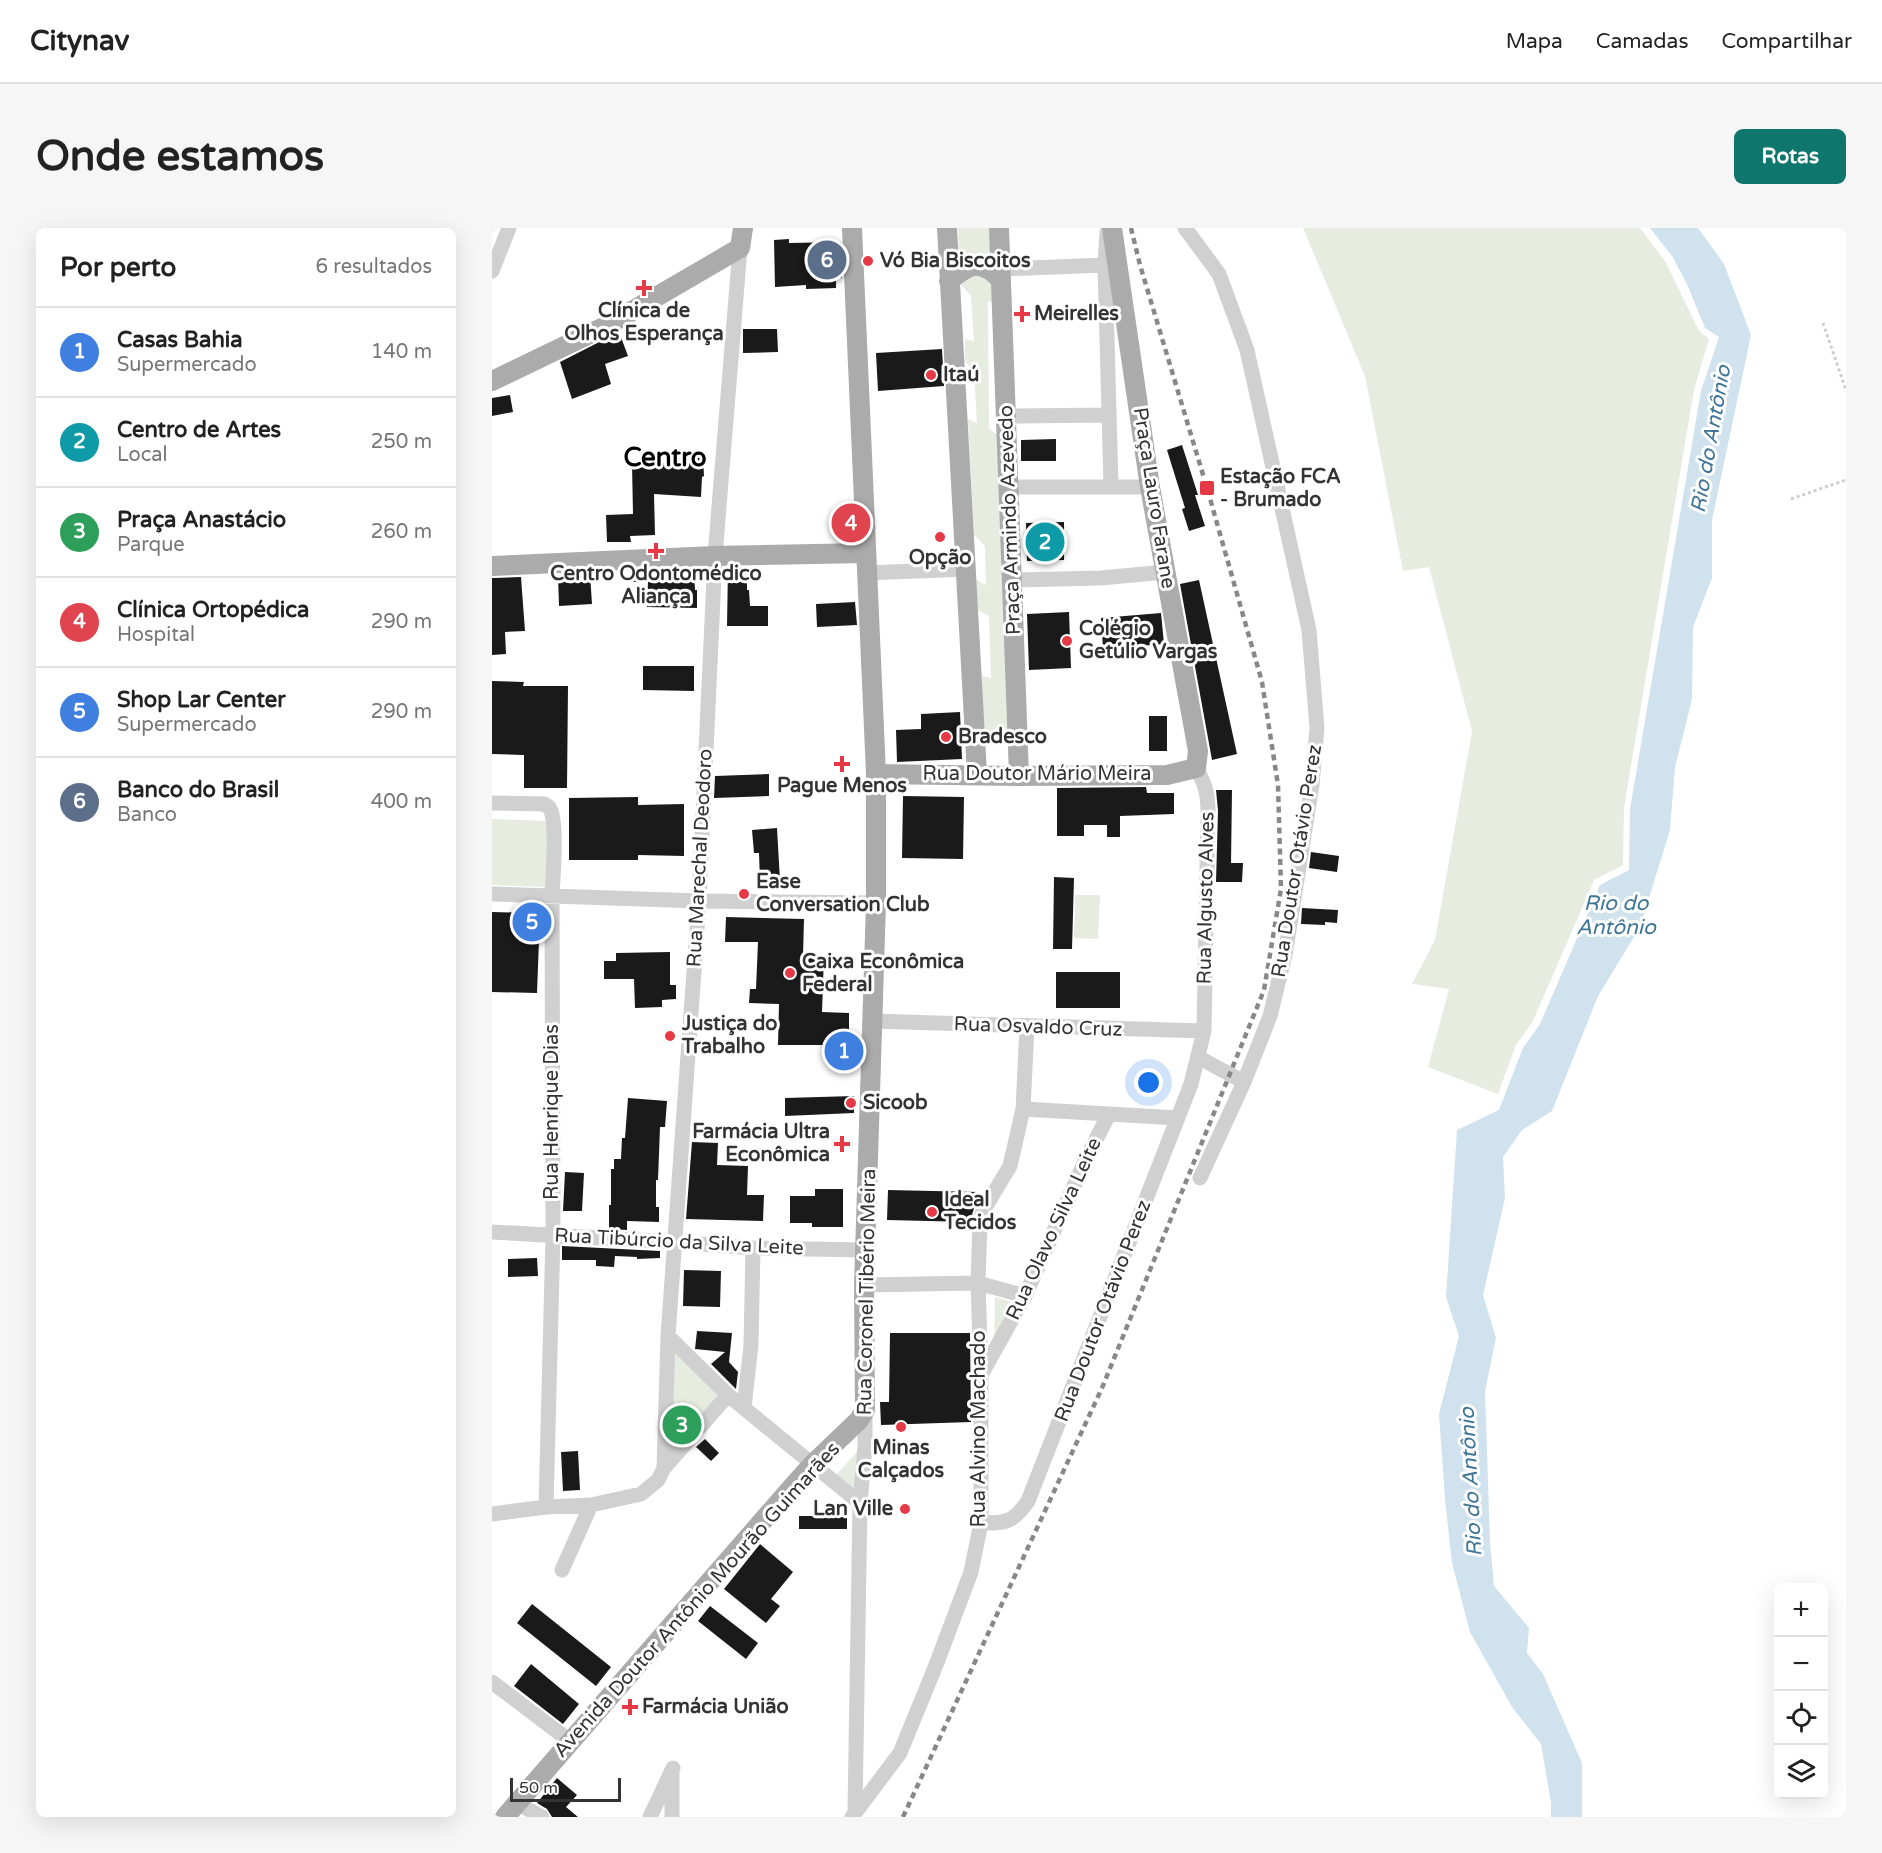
<!DOCTYPE html>
<html lang="pt">
<head>
<meta charset="utf-8">
<style>
	:root { --surface:#fff; --page:#f6f6f6; --text:#222; --muted:#767676; --line:#e0e0e0; --accent:#0f766e }
	body { margin:0; font-family:"Varela Round",sans-serif; background:var(--page); color:var(--text) }
	.controls { position:absolute; right:18px; bottom:18px; display:grid; overflow:hidden; border-radius:9px; box-shadow:0 6px 24px #0002 }
	.controls button { width:54px; height:54px; display:grid; place-items:center; padding:0; border:0; border-bottom:2px solid var(--line); background:var(--surface); color:var(--text); font:30px sans-serif }
	.scale { position:absolute; left:18px; bottom:15px; width:111px; box-sizing:border-box; padding-left:6px; border:3px solid #333; border-top:0; font-size:16px; line-height:21px; white-space:nowrap; color:#333; -webkit-text-stroke:4px #fff; paint-order:stroke }
	.you { position:absolute; left:657px; top:855px; width:21px; height:21px; margin:-15px; border:4px solid #fff; border-radius:50%; background:#1a73e8; box-shadow:0 0 0 9px #1a73e833 }
	.badge { display:grid; place-items:center; width:39px; height:39px; border-radius:50%; background:var(--accent); color:#fff; font-size:20px; font-weight:700 }
	.pin { position:absolute; translate:-50% -50%; border:3px solid #fff; box-shadow:0 2px 6px #0006 }
	.list { margin:0; padding:0; list-style:none }
	h2 { display:flex; justify-content:space-between; align-items:center; height:78px; margin:0; padding:0 24px; font-size:26px }
	h2 small { font-size:20px; font-weight:400; color:var(--muted) }
	.list li { display:grid; grid-template-columns:39px 1fr auto; gap:18px; align-items:center; box-sizing:border-box; height:90px; padding:0 24px; border-top:2px solid var(--line) }
	.list b { display:block; font-size:22px; white-space:nowrap }
	.list p { margin:0; font-size:20px; white-space:nowrap; color:var(--muted) }
	.list em { font-size:20px; font-style:normal; color:var(--muted) }
	.icon { flex:none; width:33px; height:33px; fill:none; stroke:currentColor; stroke-width:2; stroke-linecap:round; stroke-linejoin:round }
	.map { position:relative; flex:none; width:1354px; height:1589px; overflow:hidden; border-radius:9px }
	header { display:flex; align-items:center; gap:36px; box-sizing:border-box; height:84px; padding:0 30px; background:var(--surface); border-bottom:2px solid var(--line) }
	header strong { font-size:28px }
	nav { display:flex; gap:33px; margin-inline-start:auto; font-size:21px }
	.intro { display:flex; align-items:center; justify-content:space-between; box-sizing:border-box; height:144px; padding:0 36px }
	h1 { margin:0; font-size:42px }
	.button { padding:15px 27px; border-radius:9px; background:var(--accent); color:#fff; font-size:21px; font-weight:700 }
	main { display:flex; gap:36px; padding:0 36px }
	aside { flex:1; background:var(--surface); border-radius:9px; box-shadow:0 6px 24px #0002 }
	.map>svg:first-child { display:block }
	.green { fill:#e6ecdf }
	.water { fill:#cfe2ee }
	.building { fill:#1a1a1a }
	.lines { fill:none; stroke-linecap:round; stroke-linejoin:round }
	.path { stroke:#cdcdcd; stroke-width:3; stroke-dasharray:3 3; stroke-linecap:butt }
	.minor { stroke:#d0d0d0; stroke-width:15 }
	.major { stroke:#ababab; stroke-width:20 }
	.rail { stroke:#888; stroke-width:4.5; stroke-dasharray:6 4.5; stroke-linecap:butt }
	.poi-dot { fill:#e63946; stroke:#fff; stroke-width:2 }
	.labels { text-anchor:middle; dominant-baseline:central; stroke-width:6; stroke-linejoin:round; paint-order:stroke }
	.poi-label { font-size:20px; font-weight:bold; fill:#333; stroke:#fff; text-anchor:start }
	.street-label { font-size:20px; fill:#333; stroke:#fff }
	.water-label { font-size:21px; font-style:italic; fill:#3f7597; stroke:#fff }
	.district-label { font-size:26px; font-weight:bold; fill:#000; stroke:#fff }
</style>
</head>
<body>
<header>
<strong>Citynav</strong>
<nav><a>Mapa</a><a>Camadas</a><a>Compartilhar</a></nav>
</header>
<div class="intro"><h1>Onde estamos</h1><a class="button">Rotas</a></div>
<main>
<aside>
<h2>Por perto<small>6 resultados</small></h2>
<ul class="list">
<li><span class="badge" style="background:#3f7fe0">1</span><div><b>Casas Bahia</b><p>Supermercado</p></div><em>140 m</em></li>
<li><span class="badge" style="background:#0f9aa8">2</span><div><b>Centro de Artes</b><p>Local</p></div><em>250 m</em></li>
<li><span class="badge" style="background:#2e9e5b">3</span><div><b>Praça Anastácio</b><p>Parque</p></div><em>260 m</em></li>
<li><span class="badge" style="background:#e0444e">4</span><div><b>Clínica Ortopédica</b><p>Hospital</p></div><em>290 m</em></li>
<li><span class="badge" style="background:#3f7fe0">5</span><div><b>Shop Lar Center</b><p>Supermercado</p></div><em>290 m</em></li>
<li><span class="badge" style="background:#5c6f8a">6</span><div><b>Banco do Brasil</b><p>Banco</p></div><em>400 m</em></li>
</ul>
</aside>
<div class="map">
<svg width="1354" height="1589" viewBox="0 0 1354 1589">
	<rect width="100%" height="100%" fill="#fff"/>
	<path class="green" d="M 466,0 L 500,0 L 502,31 C 489,27 480,28 467,32 Z
		M 811,0 L 1148,0 L 1173,33 L 1207,103 L 1217,111 L 1202,162 L 1132,579 L 1131,637 L 1102,652 L 1041,793 L 1024,817 L 1006,866 L 936,839 L 957,761 L 920,756 L 943,712 L 980,503 L 937,339 L 911,343 L 873,148 Z
		M 496,45 L 505,73 L 496,74 L 497,201 L 508,208 L 516,506 L 514,514 L 508,518 L 500,518 C 488,505 491,466 490,448 L 499,450 L 497,388 L 486,382 L 484,352 L 494,357 L 493,318 L 482,307 L 476,191 L 485,195 L 482,144 L 473,133 L 473,111 L 482,113 L 479,68 L 469,57 L 471,50 Z
		M 0,591 L 58,593 L 55,659 L 0,657 Z
		M 583,667 L 608,667 L 606,711 L 582,710 Z
		M 503,1069 L 534,1078 L 502,1131 Z
		M 181,1122 L 230,1166 L 176,1228 Z
		M 370,1218 L 370,1271 L 343,1248 Z"/>
	<path class="water" d="M 1158,0 L 1206,0 L 1232,36 L 1259,107 L 1220,292 L 1220,350 L 1201,399 L 1200,471 L 1183,539 L 1178,602 L 1148,699 L 1106,768 L 1060,883 L 1030,902 L 1011,929 L 1013,970 L 991,1067 L 1004,1110 L 993,1163 L 998,1315 L 1002,1358 L 1037,1400 L 1035,1425 L 1051,1446 L 1090,1535 L 1090,1589 L 1059,1589 L 1059,1575 L 1049,1516 L 1020,1479 L 978,1404 L 960,1335 L 953,1272 L 947,1186 L 967,1108 L 954,1069 L 965,902 L 1007,882 L 1031,820 L 1048,796 L 1108,657 L 1137,642 L 1138,581 L 1209,163 L 1227,109 L 1213,100 L 1195,56 L 1180,28 Z"/>
	<path class="building" d="M 297,11 L 297,15 L 349,14 L 350,50 L 344,50 L 344,60 L 314,61 L 314,57 L 283,59 L 282,12 Z
		M 251,101 L 285,101 L 286,124 L 251,125 Z
		M 127,104 L 136,128 L 113,136 L 119,156 L 80,171 L 68,134 Z
		M 450,121 L 452,158 L 386,163 L 384,125 Z
		M 18,167 L 21,184 L 0,188 L 0,170 Z
		M 564,211 L 564,233 L 529,233 L 529,212 Z
		M 690,217 L 706,267 L 703,267 L 713,298 L 697,303 L 690,281 L 693,280 L 675,222 Z
		M 211,228 L 212,248 L 210,249 L 209,269 L 162,266 L 163,307 L 138,308 L 139,314 L 115,314 L 114,287 L 141,286 L 140,236 L 175,235 L 174,230 Z
		M 572,294 L 572,332 L 535,333 L 534,295 Z
		M 255,339 L 255,362 L 257,362 L 258,378 L 276,378 L 276,398 L 235,398 L 236,340 Z
		M 202,341 L 203,362 L 205,362 L 205,380 L 155,379 L 156,353 L 141,354 L 141,344 Z
		M 98,346 L 100,376 L 67,378 L 66,347 Z
		M 29,349 L 33,403 L 13,404 L 14,426 L 0,427 L 0,350 Z
		M 707,352 L 745,526 L 720,532 L 688,356 Z
		M 363,374 L 365,397 L 325,399 L 324,376 Z
		M 577,384 L 579,440 L 537,442 L 535,386 Z
		M 669,385 L 672,416 L 611,421 L 609,390 Z
		M 151,438 L 202,438 L 202,463 L 151,462 Z
		M 0,453 L 32,454 L 31,458 L 76,458 L 75,560 L 32,560 L 32,527 L 0,526 Z
		M 468,484 L 470,531 L 405,534 L 404,502 L 429,501 L 429,486 Z
		M 657,488 L 675,488 L 675,523 L 657,523 Z
		M 277,546 L 277,568 L 222,570 L 223,548 Z
		M 654,559 L 655,565 L 682,565 L 682,586 L 628,588 L 628,609 L 615,609 L 615,597 L 592,597 L 592,608 L 565,608 L 565,560 Z
		M 724,562 L 740,562 L 739,635 L 751,635 L 750,654 L 724,654 L 726,583 Z
		M 411,568 L 472,569 L 471,631 L 410,630 Z
		M 146,569 L 146,577 L 192,576 L 192,628 L 146,627 L 146,632 L 77,632 L 77,570 Z
		M 285,600 L 288,653 L 268,654 L 267,625 L 262,625 L 260,602 Z
		M 819,624 L 847,628 L 845,644 L 817,640 Z
		M 562,649 L 582,650 L 580,721 L 561,721 Z
		M 810,680 L 846,682 L 845,695 L 833,694 L 833,697 L 809,696 Z
		M 0,684 L 48,685 L 45,765 L 0,764 Z
		M 234,689 L 312,691 L 311,728 L 332,728 L 330,784 L 357,785 L 357,809 L 341,809 L 341,817 L 286,817 L 287,776 L 257,775 L 258,761 L 264,761 L 266,714 L 233,714 Z
		M 178,724 L 178,757 L 184,757 L 184,771 L 170,772 L 170,779 L 143,780 L 142,751 L 112,751 L 112,733 L 124,733 L 124,725 Z
		M 564,744 L 628,744 L 628,780 L 564,780 Z
		M 362,868 L 362,885 L 293,888 L 293,870 Z
		M 136,870 L 175,873 L 173,899 L 168,899 L 166,952 L 164,952 L 164,979 L 167,979 L 167,994 L 135,993 L 135,1002 L 117,1001 L 117,977 L 119,977 L 119,941 L 122,941 L 122,931 L 129,931 L 130,910 L 133,910 Z
		M 200,914 L 226,915 L 225,937 L 256,938 L 255,967 L 272,967 L 271,993 L 194,991 Z
		M 73,944 L 92,945 L 90,983 L 71,983 Z
		M 323,961 L 351,961 L 351,999 L 320,999 L 320,995 L 298,995 L 298,968 L 323,968 Z
		M 396,962 L 486,964 L 486,972 L 482,980 L 478,994 L 395,992 Z
		M 70,1018 L 168,1023 L 168,1030 L 145,1031 L 145,1029 L 123,1028 L 122,1039 L 104,1038 L 104,1032 L 70,1032 Z
		M 45,1030 L 46,1048 L 16,1049 L 16,1031 Z
		M 192,1042 L 229,1043 L 228,1079 L 191,1078 Z
		M 205,1103 L 240,1105 L 237,1134 L 246,1144 L 244,1161 L 219,1136 L 233,1124 L 203,1121 Z
		M 398,1105 L 478,1105 L 479,1194 L 389,1197 L 388,1174 L 397,1174 Z
		M 213,1211 L 227,1225 L 219,1233 L 204,1219 Z
		M 86,1223 L 88,1262 L 71,1263 L 69,1224 Z
		M 307,1288 L 355,1288 L 355,1301 L 307,1301 Z
		M 268,1316 L 301,1344 L 279,1371 L 288,1378 L 274,1395 L 232,1361 Z
		M 40,1376 L 119,1439 L 104,1458 L 25,1395 Z
		M 218,1378 L 266,1415 L 254,1431 L 206,1393 Z
		M 39,1436 L 87,1476 L 71,1496 L 22,1458 Z
		M 65,1550 L 85,1567 L 74,1579 L 86,1589 L 60,1589 L 55,1581 L 45,1575 Z"/>
	<g class="lines">
		<path class="path" d="M 1331,95 L 1354,162
			M 1299,271 L 1354,252"/>
		<path class="minor" d="M 693,0 L 727,46 L 755,122 L 817,402 L 825,500 L 820,557 L 793,727 L 778,788 L 752,854 L 708,950
			M 615,4 L 613,37 L 619,258
			M 508,41 L 613,37
			M 0,43 L 17,0
			M 514,188 L 617,187
			M 517,259 L 658,259
			M 374,345 L 475,341
			M 520,352 L 609,350 L 673,344
			M 0,575 L 52,576 C 57,579 57,578 59,583 C 65,598 61,650 60,668 L 61,1007 L 54,1279
			M 0,666 L 207,673 L 384,675
			M 380,793 L 712,803
			M 706,829 L 752,854
			M 531,881 L 686,890
			M 0,1004 L 182,1014 L 261,1020 L 374,1022
			M 372,1057 L 486,1055 L 533,1068
			M 176,1108 L 236,1167 L 368,1275
			M 490,1145 L 533,1068 L 594,931 L 617,886
			M 252,1180 L 259,1117 L 261,1020
			M 172,1240 L 176,1108 L 207,673 L 223,328 L 248,20
			M 0,1286 L 54,1279 L 99,1277 L 149,1266 L 166,1252 L 172,1240 L 236,1167
			M 489,1295 C 514,1295 521,1295 536,1273 L 699,856 L 712,803 L 716,583 C 716,566 713,555 704,540
			M 70,1342 L 99,1277
			M 0,1454 L 79,1514
			M 25,1575 L 50,1589
			M 363,1583 L 368,1275 L 373,1219 L 373,1182
			M 158,1589 L 181,1540
			M 180,1589 L 180,1546
			M 360,1589 L 408,1525 L 444,1437 L 479,1344 L 489,1295 L 489,1146 L 486,1055 L 488,993 L 491,983 L 518,938 L 531,881 L 535,799"/>
		<path class="major" d="M 455,0 L 485,546
			M 507,0 L 527,548
			M 457,53 C 478,36 488,30 509,52
			M 0,153 L 116,97 L 248,20 L 251,0
			M 0,338 L 223,328 L 374,325
			M 384,546 L 527,548 L 675,547 L 704,540 L 706,523 L 658,259 L 620,0
			M 13,1589 L 301,1258 L 321,1236 L 367,1192 L 373,1182 L 372,1057 L 384,675 L 384,546 L 360,0"/>
		<path class="rail" d="M 411,1589 L 610,1160 L 772,762 L 789,661 L 786,557 L 770,454 L 715,260 L 648,37 L 639,0"/>
	</g>
	<g class="poi-dot">
		<circle cx="376" cy="33" r="6"/>
		<path d="M149 51h6v6h6v6h-6v6h-6v-6h-6v-6h6z"/>
		<path d="M527 77h6v6h6v6h-6v6h-6v-6h-6v-6h6z"/>
		<circle cx="439" cy="147" r="6"/>
		<rect x="707" y="252" width="16" height="16" rx="3"/>
		<circle cx="448" cy="309" r="6"/>
		<path d="M161 314h6v6h6v6h-6v6h-6v-6h-6v-6h6z"/>
		<circle cx="575" cy="413" r="6"/>
		<circle cx="454" cy="509" r="6"/>
		<path d="M347 527h6v6h6v6h-6v6h-6v-6h-6v-6h6z"/>
		<circle cx="252" cy="666" r="6"/>
		<circle cx="298" cy="745" r="6"/>
		<circle cx="178" cy="808" r="6"/>
		<circle cx="359" cy="875" r="6"/>
		<path d="M347 907h6v6h6v6h-6v6h-6v-6h-6v-6h6z"/>
		<circle cx="440" cy="984" r="6"/>
		<circle cx="409" cy="1199" r="6"/>
		<circle cx="413" cy="1281" r="6"/>
		<path d="M135 1470h6v6h6v6h-6v6h-6v-6h-6v-6h6z"/>
	</g>
	<g class="labels">
		<g class="poi-label">
			<text x="388" y="33">Vó Bia Biscoitos</text>
			<text x="152" y="83" text-anchor="middle">Clínica de<tspan x="152" dy="23">Olhos Esperança</tspan></text>
			<text x="542" y="86">Meirelles</text>
			<text x="451" y="147">Itaú</text>
			<text x="728" y="249">Estação FCA<tspan x="728" dy="23">- Brumado</tspan></text>
			<text x="448" y="330" text-anchor="middle">Opção</text>
			<text x="164" y="346" text-anchor="middle">Centro Odontomédico<tspan x="164" dy="23">Aliança</tspan></text>
			<text x="587" y="401">Colégio<tspan x="587" dy="23">Getúlio Vargas</tspan></text>
			<text x="466" y="509">Bradesco</text>
			<text x="350" y="558" text-anchor="middle">Pague Menos</text>
			<text x="264" y="654">Ease<tspan x="264" dy="23">Conversation Club</tspan></text>
			<text x="310" y="734">Caixa Econômica<tspan x="310" dy="23">Federal</tspan></text>
			<text x="190" y="796">Justiça do<tspan x="190" dy="23">Trabalho</tspan></text>
			<text x="371" y="875">Sicoob</text>
			<text x="338" y="904" text-anchor="end">Farmácia Ultra<tspan x="338" dy="23">Econômica</tspan></text>
			<text x="452" y="972">Ideal<tspan x="452" dy="23">Tecidos</tspan></text>
			<text x="409" y="1220" text-anchor="middle">Minas<tspan x="409" dy="23">Calçados</tspan></text>
			<text x="401" y="1281" text-anchor="end">Lan Ville</text>
			<text x="150" y="1479">Farmácia União</text>
		</g>
		<g class="street-label">
			<text transform="translate(662 270) rotate(81)">Praça Lauro Farane</text>
			<text transform="translate(518 292) rotate(-92)">Praça Armindo Azevedo</text>
			<text x="545" y="546">Rua Doutor Mário Meira</text>
			<text transform="translate(208 630) rotate(-87)">Rua Marechal Deodoro</text>
			<text transform="translate(805 633) rotate(-81)">Rua Doutor Otávio Perez</text>
			<text transform="translate(714 670) rotate(-89)">Rua Algusto Alves</text>
			<text transform="translate(546 799) rotate(2)">Rua Osvaldo Cruz</text>
			<text transform="translate(60 884) rotate(-90)">Rua Henrique Dias</text>
			<text transform="translate(562 1001) rotate(-65)">Rua Olavo Silva Leite</text>
			<text transform="translate(187 1014) rotate(3)">Rua Tibúrcio da Silva Leite</text>
			<text transform="translate(375 1064) rotate(-89)">Rua Coronel Tibério Meira</text>
			<text transform="translate(611 1083) rotate(-69)">Rua Doutor Otávio Perez</text>
			<text transform="translate(487 1201) rotate(-90)">Rua Alvino Machado</text>
			<text transform="translate(205 1372) rotate(-48)">Avenida Doutor Antônio Mourão Guimarães</text>
		</g>
		<g class="water-label">
			<text transform="translate(1219 211) rotate(-80)">Rio do Antônio</text>
			<text x="1124" y="675">Rio do<tspan x="1124" dy="24">Antônio</tspan></text>
			<text transform="translate(979 1254) rotate(-93)">Rio do Antônio</text>
		</g>
		<g class="district-label">
			<text x="173" y="229">Centro</text>
		</g>
	</g>
</svg>
<div class="controls">
<button>+</button>
<button>−</button>
<button><svg class="icon" aria-label="locate" viewBox="0 0 24 24"><circle cx="12" cy="12" r="6"/><path d="M12 2v4M12 18v4M2 12h4M18 12h4"/></svg></button>
<button><svg class="icon" aria-label="layers" viewBox="0 0 24 24"><path d="M12 4l9 5-9 5-9-5zM3 14l9 5 9-5"/></svg></button>
</div>
<div class="scale">50 m</div>
<div class="you"></div>
<div class="pin badge" style="left:352px;top:823px;background:#3f7fe0">1</div>
<div class="pin badge" style="left:553px;top:314px;background:#0f9aa8">2</div>
<div class="pin badge" style="left:190px;top:1197px;background:#2e9e5b">3</div>
<div class="pin badge" style="left:359px;top:295px;background:#e0444e">4</div>
<div class="pin badge" style="left:40px;top:694px;background:#3f7fe0">5</div>
<div class="pin badge" style="left:335px;top:32px;background:#5c6f8a">6</div>
</div>
</main>
</body>
</html>
